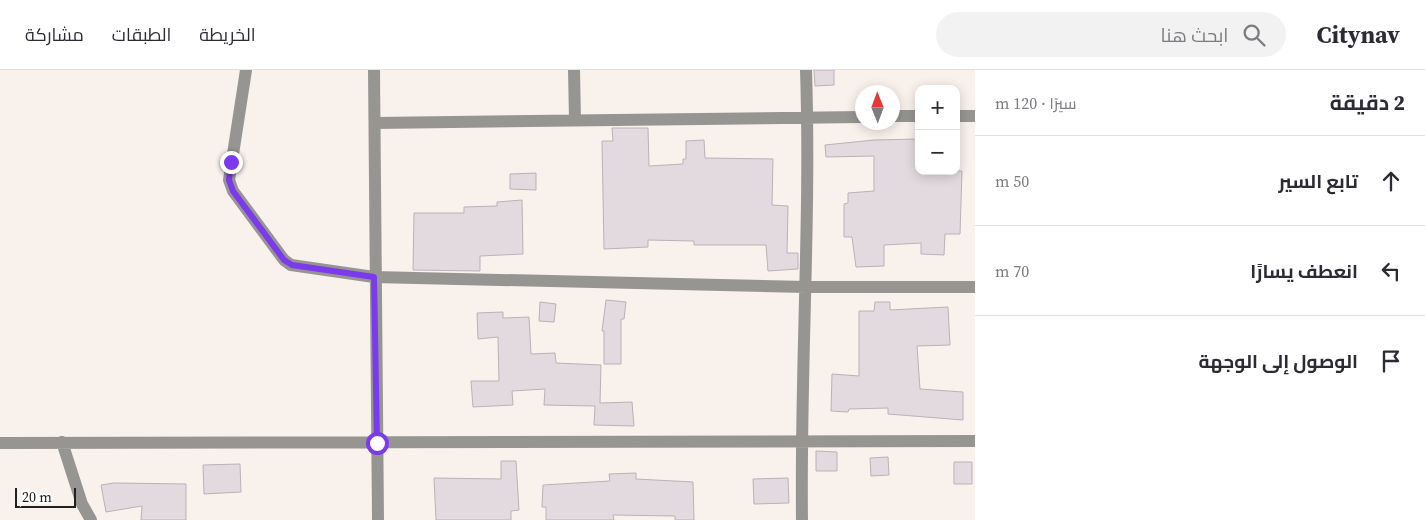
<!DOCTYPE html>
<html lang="ar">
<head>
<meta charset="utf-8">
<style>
	:root { --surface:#fff; --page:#f2f2f3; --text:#2b2b33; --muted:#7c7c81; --line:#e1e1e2 }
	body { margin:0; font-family:"Source Serif 4",Cairo,serif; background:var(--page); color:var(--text); direction:rtl }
	.controls { position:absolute; right:15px; top:15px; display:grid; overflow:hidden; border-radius:10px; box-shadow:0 2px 12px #0003 }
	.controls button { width:45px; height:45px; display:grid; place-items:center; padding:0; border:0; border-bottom:1px solid var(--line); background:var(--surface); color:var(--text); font:25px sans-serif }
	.compass { position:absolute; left:855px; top:15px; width:45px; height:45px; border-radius:50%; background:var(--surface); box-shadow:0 2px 12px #0003; rotate:359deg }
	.scale { position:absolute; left:15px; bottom:12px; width:61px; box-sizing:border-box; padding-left:5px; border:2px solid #22201e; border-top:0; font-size:14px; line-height:18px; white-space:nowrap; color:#22201e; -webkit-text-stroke:4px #fff; paint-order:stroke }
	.stop { position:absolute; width:15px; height:15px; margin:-11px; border:4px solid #7c3aed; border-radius:50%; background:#fff }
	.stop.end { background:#7c3aed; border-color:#fff; box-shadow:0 1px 5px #0008 }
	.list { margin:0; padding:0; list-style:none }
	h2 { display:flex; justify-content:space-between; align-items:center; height:65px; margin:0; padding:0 20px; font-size:21px }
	h2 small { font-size:16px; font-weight:400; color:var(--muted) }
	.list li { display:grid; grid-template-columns:32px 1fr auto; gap:15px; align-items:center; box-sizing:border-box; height:90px; padding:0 20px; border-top:1px solid var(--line) }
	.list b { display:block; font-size:19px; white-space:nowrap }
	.list em { font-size:16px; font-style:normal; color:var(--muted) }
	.icon { flex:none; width:28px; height:28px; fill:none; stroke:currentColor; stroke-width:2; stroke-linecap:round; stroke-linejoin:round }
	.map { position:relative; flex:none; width:975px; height:450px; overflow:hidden; direction:ltr }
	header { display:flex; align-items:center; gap:30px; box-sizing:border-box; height:70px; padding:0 25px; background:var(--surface); border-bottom:1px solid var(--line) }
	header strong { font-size:24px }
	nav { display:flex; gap:28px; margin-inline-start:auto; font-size:18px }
	.search { width:350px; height:45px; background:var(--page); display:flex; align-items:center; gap:12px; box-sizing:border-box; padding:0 18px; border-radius:28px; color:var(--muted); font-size:19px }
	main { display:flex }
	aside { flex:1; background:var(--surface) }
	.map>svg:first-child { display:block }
	.building { fill:#e2dadf; stroke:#bab2b7 }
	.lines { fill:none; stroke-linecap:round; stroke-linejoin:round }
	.minor { stroke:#979592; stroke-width:12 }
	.route { stroke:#7c3aed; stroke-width:6 }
</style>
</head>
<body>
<header>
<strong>Citynav</strong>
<div class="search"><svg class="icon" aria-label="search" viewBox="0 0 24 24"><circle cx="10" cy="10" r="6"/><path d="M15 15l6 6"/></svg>ابحث هنا</div>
<nav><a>الخريطة</a><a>الطبقات</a><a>مشاركة</a></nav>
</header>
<main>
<aside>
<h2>2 دقيقة<small>سيرًا · 120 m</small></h2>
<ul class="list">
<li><svg class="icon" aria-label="ahead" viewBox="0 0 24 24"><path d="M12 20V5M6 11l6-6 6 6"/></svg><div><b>تابع السير</b></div><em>50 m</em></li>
<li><svg class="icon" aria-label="left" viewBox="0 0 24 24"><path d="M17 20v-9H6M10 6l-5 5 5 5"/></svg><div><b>انعطف يسارًا</b></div><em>70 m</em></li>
<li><svg class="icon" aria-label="arrive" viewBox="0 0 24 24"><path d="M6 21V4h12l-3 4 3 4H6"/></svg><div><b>الوصول إلى الوجهة</b></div></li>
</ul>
</aside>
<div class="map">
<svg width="975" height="450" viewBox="0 0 975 450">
	<rect width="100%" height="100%" fill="#f9f1ec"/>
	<path class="building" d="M 814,0 L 834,0 L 834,15 L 815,16 Z
		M 612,58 L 648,58 L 649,96 L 683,94 L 683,89 L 686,89 L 686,71 L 704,70 L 705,88 L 773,89 L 772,135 L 788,136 L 787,183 L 798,183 L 798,199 L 768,201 L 766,175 L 694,175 L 694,171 L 648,170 L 648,177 L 604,179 L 602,71 L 613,71 Z
		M 919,69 L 919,101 L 962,101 L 960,164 L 945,164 L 944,185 L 921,184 L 921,173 L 884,175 L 884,196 L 856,197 L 852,167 L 844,167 L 844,134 L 848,133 L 848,123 L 874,121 L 874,86 L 826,87 L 825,75 L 874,70 Z
		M 536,103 L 536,120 L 510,119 L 510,104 Z
		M 522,130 L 523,184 L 480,186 L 480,201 L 413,200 L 414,143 L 464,143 L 464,137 L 497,136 L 497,132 Z
		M 606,230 L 626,232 L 624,249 L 621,249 L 621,294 L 604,294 L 604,261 L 602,261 Z
		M 540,232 L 556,234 L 554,252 L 539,251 Z
		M 875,232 L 890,232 L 890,240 L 948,237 L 950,275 L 917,276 L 920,319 L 963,322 L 963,350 L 888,344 L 888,338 L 849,339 L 848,342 L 831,341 L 832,304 L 859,306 L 859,241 L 874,241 Z
		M 503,242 L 503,248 L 529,247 L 531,284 L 555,283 L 556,293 L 601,295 L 600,333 L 632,332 L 634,356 L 594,355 L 595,336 L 544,335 L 545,319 L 512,321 L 513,335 L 473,337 L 471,311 L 499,311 L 498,267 L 478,269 L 477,243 Z
		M 816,381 L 837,382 L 837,401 L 816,401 Z
		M 888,387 L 889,405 L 871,406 L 870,388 Z
		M 501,391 L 516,391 L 519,440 L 511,441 L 511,450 L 436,450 L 434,408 L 501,409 Z
		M 954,392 L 972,392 L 972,414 L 954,414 Z
		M 240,394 L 241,422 L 204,424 L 203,395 Z
		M 636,403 L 636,409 L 693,412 L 694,450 L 675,450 L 675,446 L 613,445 L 614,450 L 546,450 L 546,437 L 542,437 L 543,415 L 610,411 L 609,404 Z
		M 788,408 L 789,433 L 754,434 L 753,409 Z
		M 114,413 L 186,414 L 186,450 L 141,450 L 142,436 L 106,442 L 101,415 Z"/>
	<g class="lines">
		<path class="minor" d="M 246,0 L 229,110 L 233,121 L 284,190 L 291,195 L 374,207 L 806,217 L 975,217
			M 374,0 L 378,450
			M 574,0 L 575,50
			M 892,46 L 919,46
			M 956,46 L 975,46
			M 375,53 L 862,47
			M 62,372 L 82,434 L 91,450
			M 0,373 L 975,371
			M 802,450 C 800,300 811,150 806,0"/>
	</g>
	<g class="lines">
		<path class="route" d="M 231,92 L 229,110 L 233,121 L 284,190 L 292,195 L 374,207 L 377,373"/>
	</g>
</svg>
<div class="controls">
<button>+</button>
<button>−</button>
</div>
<svg class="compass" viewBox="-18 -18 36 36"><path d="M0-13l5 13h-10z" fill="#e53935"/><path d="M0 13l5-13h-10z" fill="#7c7c81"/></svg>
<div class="scale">20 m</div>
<div class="stop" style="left:377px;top:373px"></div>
<div class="stop end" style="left:231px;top:92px"></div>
</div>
</main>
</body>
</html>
